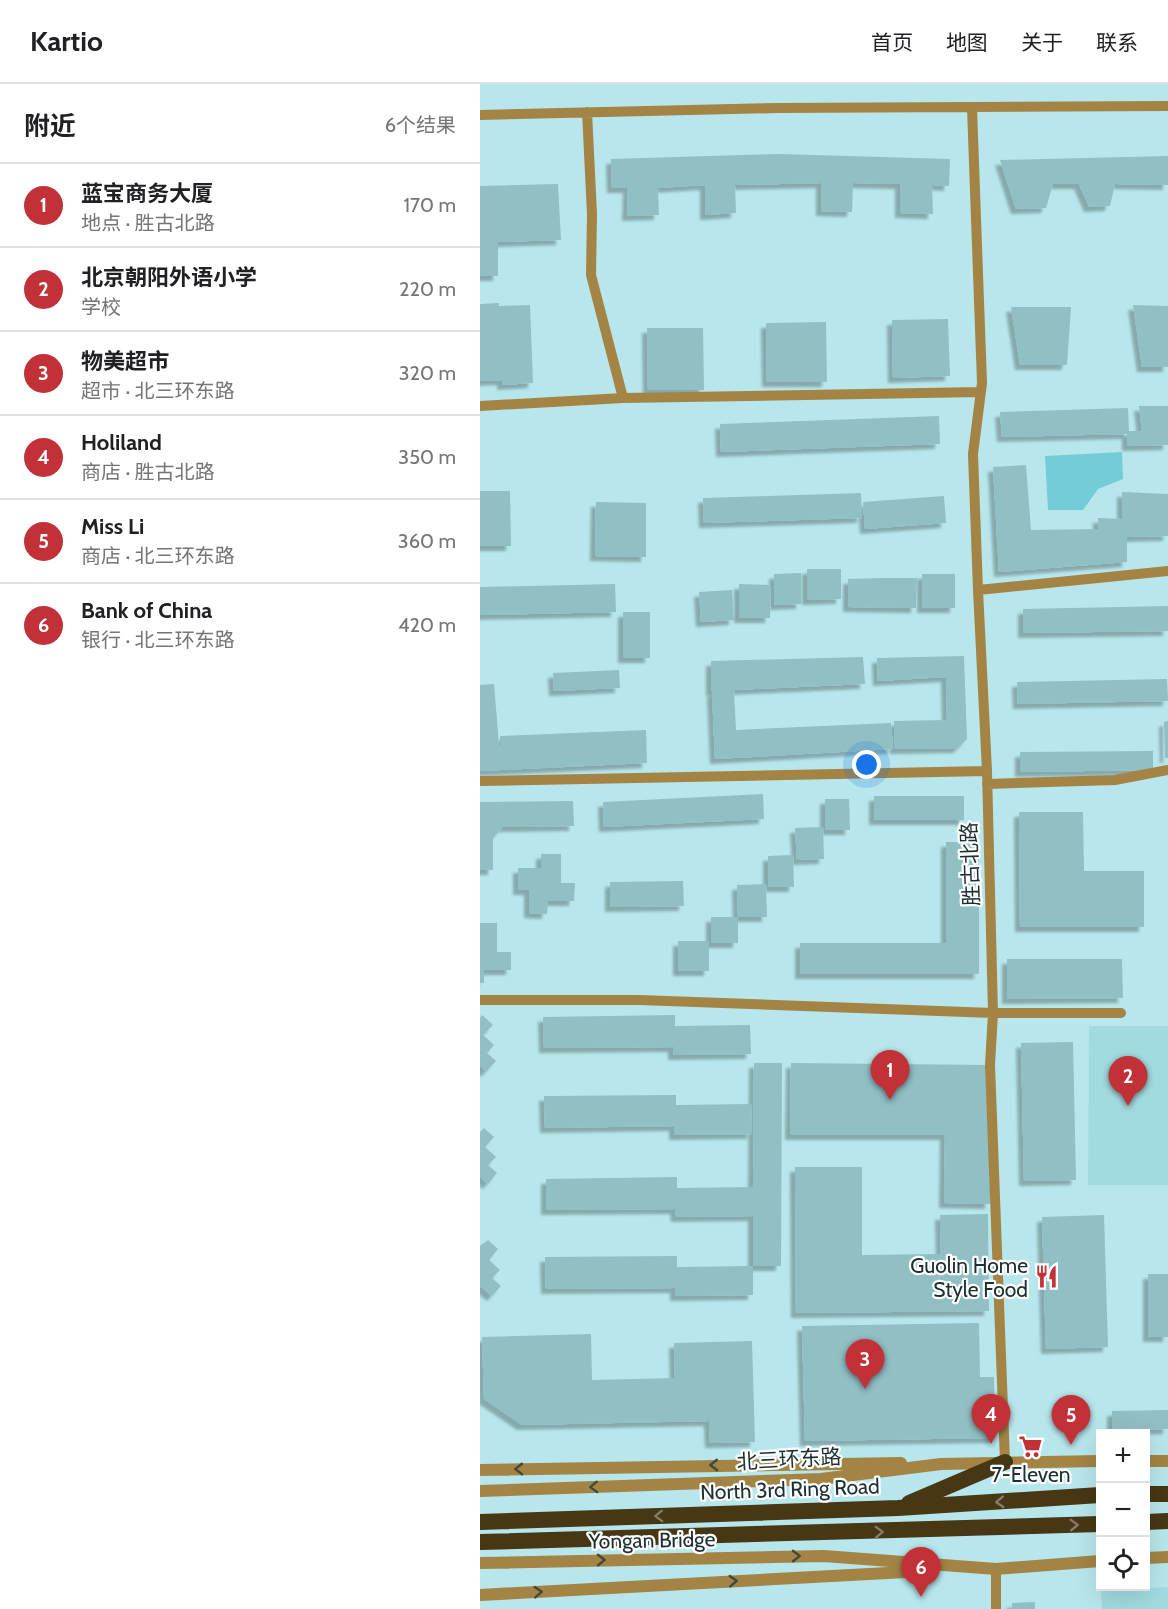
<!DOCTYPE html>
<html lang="zh">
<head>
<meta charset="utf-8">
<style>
	:root { --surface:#fff; --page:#f6f6f6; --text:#202124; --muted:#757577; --line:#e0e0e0; --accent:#c13137 }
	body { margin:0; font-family:Cabin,"Noto Sans SC",sans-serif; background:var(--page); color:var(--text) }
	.controls { position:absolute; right:18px; bottom:18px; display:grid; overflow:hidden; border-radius:0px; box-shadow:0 6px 24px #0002 }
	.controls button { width:54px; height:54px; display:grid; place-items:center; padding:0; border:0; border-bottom:2px solid var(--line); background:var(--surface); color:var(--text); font:30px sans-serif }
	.you { position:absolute; left:387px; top:681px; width:21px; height:21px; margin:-15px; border:4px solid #fff; border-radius:50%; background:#1a73e8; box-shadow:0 0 0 9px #1a73e833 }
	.badge { display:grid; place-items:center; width:39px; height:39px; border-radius:50%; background:var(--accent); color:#fff; font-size:20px; font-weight:700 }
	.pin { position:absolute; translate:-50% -50px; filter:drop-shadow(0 2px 3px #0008) }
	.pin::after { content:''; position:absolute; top:32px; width:21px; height:18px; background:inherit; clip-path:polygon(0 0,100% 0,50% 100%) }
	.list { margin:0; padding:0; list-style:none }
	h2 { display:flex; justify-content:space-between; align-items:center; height:78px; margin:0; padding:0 24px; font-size:26px }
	h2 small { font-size:20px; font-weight:400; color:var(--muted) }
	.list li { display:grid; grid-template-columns:39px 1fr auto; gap:18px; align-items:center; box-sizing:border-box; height:84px; padding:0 24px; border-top:2px solid var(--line) }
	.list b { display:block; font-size:22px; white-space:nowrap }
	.list p { margin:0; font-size:20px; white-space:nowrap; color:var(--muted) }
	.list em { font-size:20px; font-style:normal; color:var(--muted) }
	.icon { flex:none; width:33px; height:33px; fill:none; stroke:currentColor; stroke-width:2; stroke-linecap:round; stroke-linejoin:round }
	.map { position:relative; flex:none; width:688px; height:1525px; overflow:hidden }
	header { display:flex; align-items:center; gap:36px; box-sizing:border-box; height:84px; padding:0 30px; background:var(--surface); border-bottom:2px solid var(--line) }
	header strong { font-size:28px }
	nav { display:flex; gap:33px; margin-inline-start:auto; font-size:21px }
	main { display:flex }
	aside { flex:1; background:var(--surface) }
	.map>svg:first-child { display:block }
	.built { fill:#a1dbe1 }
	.green { fill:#72cdd6 }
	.building { fill:#90bfc4; filter:url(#shadow) }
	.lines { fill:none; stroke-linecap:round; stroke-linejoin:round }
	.minor { stroke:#a38445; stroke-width:10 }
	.tertiary { stroke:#a38445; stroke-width:12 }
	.trunk { stroke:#473714; stroke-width:16 }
	.oneway { stroke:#444837 }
	.oneway2 { stroke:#877d66 }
	.labels { text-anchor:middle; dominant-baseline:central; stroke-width:4.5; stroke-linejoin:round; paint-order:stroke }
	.street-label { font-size:21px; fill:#1c2f31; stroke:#fefefe }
	.poi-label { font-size:21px; fill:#1c2f31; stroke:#fefefe; text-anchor:end }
</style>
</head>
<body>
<header>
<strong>Kartio</strong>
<nav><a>首页</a><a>地图</a><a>关于</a><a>联系</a></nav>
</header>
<main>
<aside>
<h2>附近<small>6个结果</small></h2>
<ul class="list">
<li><span class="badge">1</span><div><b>蓝宝商务大厦</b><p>地点 · 胜古北路</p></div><em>170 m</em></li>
<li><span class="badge">2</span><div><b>北京朝阳外语小学</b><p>学校</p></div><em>220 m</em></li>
<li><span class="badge">3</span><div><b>物美超市</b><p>超市 · 北三环东路</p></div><em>320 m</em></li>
<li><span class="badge">4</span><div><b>Holiland</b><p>商店 · 胜古北路</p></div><em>350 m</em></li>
<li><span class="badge">5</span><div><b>Miss Li</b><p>商店 · 北三环东路</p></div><em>360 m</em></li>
<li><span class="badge">6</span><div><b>Bank of China</b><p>银行 · 北三环东路</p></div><em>420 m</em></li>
</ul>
</aside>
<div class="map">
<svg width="688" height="1525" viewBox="0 0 688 1525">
	<defs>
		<filter id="shadow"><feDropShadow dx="-5" dy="5" stdDeviation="1.5" flood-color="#0004"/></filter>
	</defs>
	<rect width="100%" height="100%" fill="#b7e7ec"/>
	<path class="built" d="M 609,942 L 688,942 L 688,1101 L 608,1101 Z
		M 688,1503 L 688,1525 L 622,1525 L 621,1507 Z"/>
	<path class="green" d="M 642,368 L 643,395 L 618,405 L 603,426 L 568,426 L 565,372 Z"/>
	<path class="building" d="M 299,70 L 470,75 L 469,102 L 452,101 L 453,130 L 420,129 L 420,100 L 373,99 L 372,128 L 341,127 L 341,99 L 255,101 L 256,129 L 225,131 L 225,101 L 178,104 L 179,131 L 147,132 L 148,104 L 132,104 L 131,75 Z
		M 688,72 L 688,101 L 635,100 L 630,122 L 609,123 L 599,100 L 573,100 L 566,124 L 536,125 L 520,76 Z
		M 78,100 L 81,156 L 18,158 L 18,192 L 0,192 L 0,102 Z
		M 19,219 L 19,222 L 50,221 L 53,299 L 22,301 L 22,296 L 0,297 L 0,220 Z
		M 653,221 L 688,222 L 688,283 L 662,283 Z
		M 531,223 L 591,223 L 587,281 L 540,281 Z
		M 468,235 L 470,292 L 413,294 L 412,236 Z
		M 346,238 L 347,298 L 287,298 L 286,239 Z
		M 167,244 L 223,244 L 224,306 L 168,306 Z
		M 659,322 L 688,322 L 688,361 L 647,362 L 647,350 L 522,353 L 520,328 L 648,324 L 649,347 L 662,347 Z
		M 459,332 L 460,360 L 241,368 L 240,340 Z
		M 546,381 L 551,446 L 618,445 L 618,434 L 642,435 L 642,408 L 688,410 L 688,452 L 647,453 L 647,478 L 519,488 L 513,383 Z
		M 0,407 L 30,407 L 31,462 L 0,462 Z
		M 381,409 L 382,434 L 224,439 L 223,414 Z
		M 464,412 L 466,439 L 385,445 L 383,418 Z
		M 116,418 L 166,419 L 166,473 L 115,472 Z
		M 327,485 L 361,485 L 361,515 L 327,516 Z
		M 321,489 L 321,520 L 294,521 L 294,490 Z
		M 442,490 L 475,490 L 475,524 L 442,524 Z
		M 402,494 L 437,494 L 436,524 L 368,523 L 368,495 Z
		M 135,500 L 136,528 L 0,531 L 0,503 Z
		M 259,500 L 291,501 L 290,534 L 259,534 Z
		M 252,506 L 254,536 L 221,538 L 219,508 Z
		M 688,522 L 688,547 L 543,549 L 543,525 Z
		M 143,528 L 170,528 L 170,574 L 143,574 Z
		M 484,572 L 487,655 L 478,664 L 415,665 L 414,637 L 467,636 L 466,593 L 398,597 L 397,574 Z
		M 383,573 L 385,600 L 254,606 L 256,646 L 411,639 L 413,665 L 235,675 L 232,608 L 239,607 L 231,607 L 231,577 Z
		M 139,586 L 140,604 L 74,607 L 73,589 Z
		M 687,595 L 688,617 L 538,620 L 537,598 Z
		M 14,600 L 20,673 L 20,652 L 166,646 L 167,679 L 0,687 L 0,601 Z
		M 688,637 L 688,674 L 685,674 L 684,638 Z
		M 673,667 L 673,686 L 540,688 L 540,668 Z
		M 283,710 L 284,735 L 124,743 L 123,718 Z
		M 394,712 L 484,712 L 484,736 L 394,736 Z
		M 345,715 L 369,715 L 370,746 L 345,746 Z
		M 93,717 L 94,742 L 23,743 L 13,754 L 13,786 L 0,786 L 0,718 Z
		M 539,728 L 603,728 L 604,787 L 664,787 L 664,843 L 540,843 Z
		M 343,743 L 344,775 L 317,776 L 315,744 Z
		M 466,758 L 499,758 L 499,890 L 320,890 L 320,859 L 466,859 Z
		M 61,770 L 81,770 L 81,799 L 95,799 L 94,817 L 68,817 L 67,830 L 49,829 L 49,806 L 38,806 L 38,784 L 61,784 Z
		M 313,771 L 314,803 L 288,803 L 288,772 Z
		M 203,797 L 204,822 L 130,823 L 130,798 Z
		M 286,800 L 287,833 L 258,833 L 257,801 Z
		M 231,833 L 258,833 L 258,859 L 231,859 Z
		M 0,839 L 17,839 L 17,868 L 31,868 L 31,886 L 4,886 L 4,899 L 0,899 Z
		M 198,857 L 229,857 L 229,887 L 198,887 Z
		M 527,875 L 642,875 L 643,914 L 527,915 Z
		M 2,931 L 13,941 L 3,951 L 14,961 L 7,969 L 16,977 L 6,988 L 0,982 L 0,934 Z
		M 195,931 L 195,942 L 270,941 L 271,970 L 193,971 L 193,963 L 64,964 L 63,933 Z
		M 593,958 L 596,1096 L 544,1097 L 541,959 Z
		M 274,979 L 302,979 L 301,1182 L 273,1182 L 273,1132 L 196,1133 L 195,1125 L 66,1126 L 66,1095 L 197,1093 L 197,1104 L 273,1103 Z
		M 311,979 L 510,981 L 510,1120 L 464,1119 L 465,1051 L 310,1051 Z
		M 196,1011 L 196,1021 L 271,1020 L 272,1050 L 194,1051 L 194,1042 L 65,1044 L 64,1012 Z
		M 4,1044 L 14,1053 L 5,1063 L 16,1073 L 8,1081 L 17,1089 L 8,1100 L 0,1093 L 0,1048 Z
		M 315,1083 L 382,1083 L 382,1171 L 461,1170 L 460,1131 L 508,1130 L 509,1227 L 316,1229 Z
		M 624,1131 L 628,1263 L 566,1265 L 562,1133 Z
		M 8,1156 L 18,1165 L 9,1176 L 20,1186 L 12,1194 L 21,1202 L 12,1212 L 0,1202 L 0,1162 Z
		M 197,1172 L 197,1183 L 273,1182 L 273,1211 L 195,1212 L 195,1204 L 66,1205 L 65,1173 Z
		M 668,1190 L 688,1190 L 688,1253 L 668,1253 Z
		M 499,1239 L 500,1293 L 514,1293 L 515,1354 L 325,1357 L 322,1242 Z
		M 111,1250 L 112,1296 L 195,1294 L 194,1259 L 272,1257 L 275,1358 L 230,1359 L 229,1337 L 42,1341 L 4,1315 L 2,1253 Z
		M 688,1326 L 688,1345 L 632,1347 L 632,1327 Z
		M 555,1518 L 555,1525 L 532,1525 L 532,1519 Z"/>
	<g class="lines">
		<path class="minor" d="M 492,24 L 502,299 L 493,370 L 498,506
			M 107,28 L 112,130 L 111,191 L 143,314
			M 0,31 L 298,24 L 688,22
			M 0,322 L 143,314 L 501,308
			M 507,687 L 498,506 L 688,487
			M 0,697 L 507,687 L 513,929 L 510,981 L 525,1378
			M 507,700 L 635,696 L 688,686
			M 0,916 L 159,916 L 513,929 L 641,929
			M 516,1485 L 516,1525"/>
		<path class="tertiary" d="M 666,1377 L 688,1377
			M 0,1386 L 421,1379
			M 0,1407 L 341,1395 L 461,1380 L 620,1377
			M 666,1474 L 688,1473
			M 0,1479 L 344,1472 L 516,1485 L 620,1477
			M 0,1511 L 445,1487"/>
		<path class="trunk" d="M 666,1410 L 688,1410
			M 429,1419 L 525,1378
			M 0,1438 L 418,1424 L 620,1411
			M 666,1438 L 688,1437
			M 0,1458 L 620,1440"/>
	</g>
	<defs><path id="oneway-chevron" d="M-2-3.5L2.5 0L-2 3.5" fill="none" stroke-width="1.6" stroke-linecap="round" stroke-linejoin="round" transform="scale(1.5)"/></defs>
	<g class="oneway">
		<use href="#oneway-chevron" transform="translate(234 1381) rotate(179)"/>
		<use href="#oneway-chevron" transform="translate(39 1385) rotate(179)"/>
		<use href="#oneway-chevron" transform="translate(114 1403) rotate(178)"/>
		<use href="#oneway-chevron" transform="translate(316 1472) rotate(-1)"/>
		<use href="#oneway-chevron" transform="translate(121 1476) rotate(-1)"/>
		<use href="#oneway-chevron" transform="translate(253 1497) rotate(-3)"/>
		<use href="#oneway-chevron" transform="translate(58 1508) rotate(-3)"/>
	</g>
	<g class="oneway2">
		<use href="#oneway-chevron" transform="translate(520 1418) rotate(177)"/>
		<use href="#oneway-chevron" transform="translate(179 1432) rotate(178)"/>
		<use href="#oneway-chevron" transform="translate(594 1441) rotate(-2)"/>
		<use href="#oneway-chevron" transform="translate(399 1448) rotate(-2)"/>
	</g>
	<defs>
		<symbol id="restaurant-bare" viewBox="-9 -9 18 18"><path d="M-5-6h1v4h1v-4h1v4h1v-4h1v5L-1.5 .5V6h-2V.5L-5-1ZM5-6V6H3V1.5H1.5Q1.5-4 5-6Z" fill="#c13137" stroke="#fefefe" stroke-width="2.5" paint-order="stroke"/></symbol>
		<symbol id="supermarket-bare" viewBox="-9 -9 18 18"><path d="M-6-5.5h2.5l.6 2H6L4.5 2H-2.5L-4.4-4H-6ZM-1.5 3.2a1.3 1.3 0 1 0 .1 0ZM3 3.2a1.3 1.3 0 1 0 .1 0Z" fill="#c13137" stroke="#fefefe" stroke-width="2.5" paint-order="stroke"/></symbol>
	</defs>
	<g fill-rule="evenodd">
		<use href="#restaurant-bare" x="550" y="1176" width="33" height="33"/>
		<use href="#supermarket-bare" x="534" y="1346" width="33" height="33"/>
	</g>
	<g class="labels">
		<g class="street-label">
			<text transform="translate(490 780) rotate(-92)">胜古北路</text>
			<text transform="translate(309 1375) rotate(-3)">北三环东路</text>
			<text transform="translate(310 1405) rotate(-2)">North 3rd Ring Road</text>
			<text transform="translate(172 1456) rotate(-1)">Yongan Bridge</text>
		</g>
		<g class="poi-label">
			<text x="548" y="1181">Guolin Home<tspan x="548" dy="24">Style Food</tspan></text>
			<text x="551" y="1390" text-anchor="middle">7-Eleven</text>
		</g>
	</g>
</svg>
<div class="controls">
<button>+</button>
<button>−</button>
<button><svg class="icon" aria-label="locate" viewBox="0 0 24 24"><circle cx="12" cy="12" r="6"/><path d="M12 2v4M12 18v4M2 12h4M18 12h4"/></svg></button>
</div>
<div class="you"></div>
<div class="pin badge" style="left:410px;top:1016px">1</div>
<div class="pin badge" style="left:648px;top:1022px">2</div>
<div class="pin badge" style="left:385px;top:1305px">3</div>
<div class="pin badge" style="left:511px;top:1360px">4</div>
<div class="pin badge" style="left:591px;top:1361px">5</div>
<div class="pin badge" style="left:441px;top:1513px">6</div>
</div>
</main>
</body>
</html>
